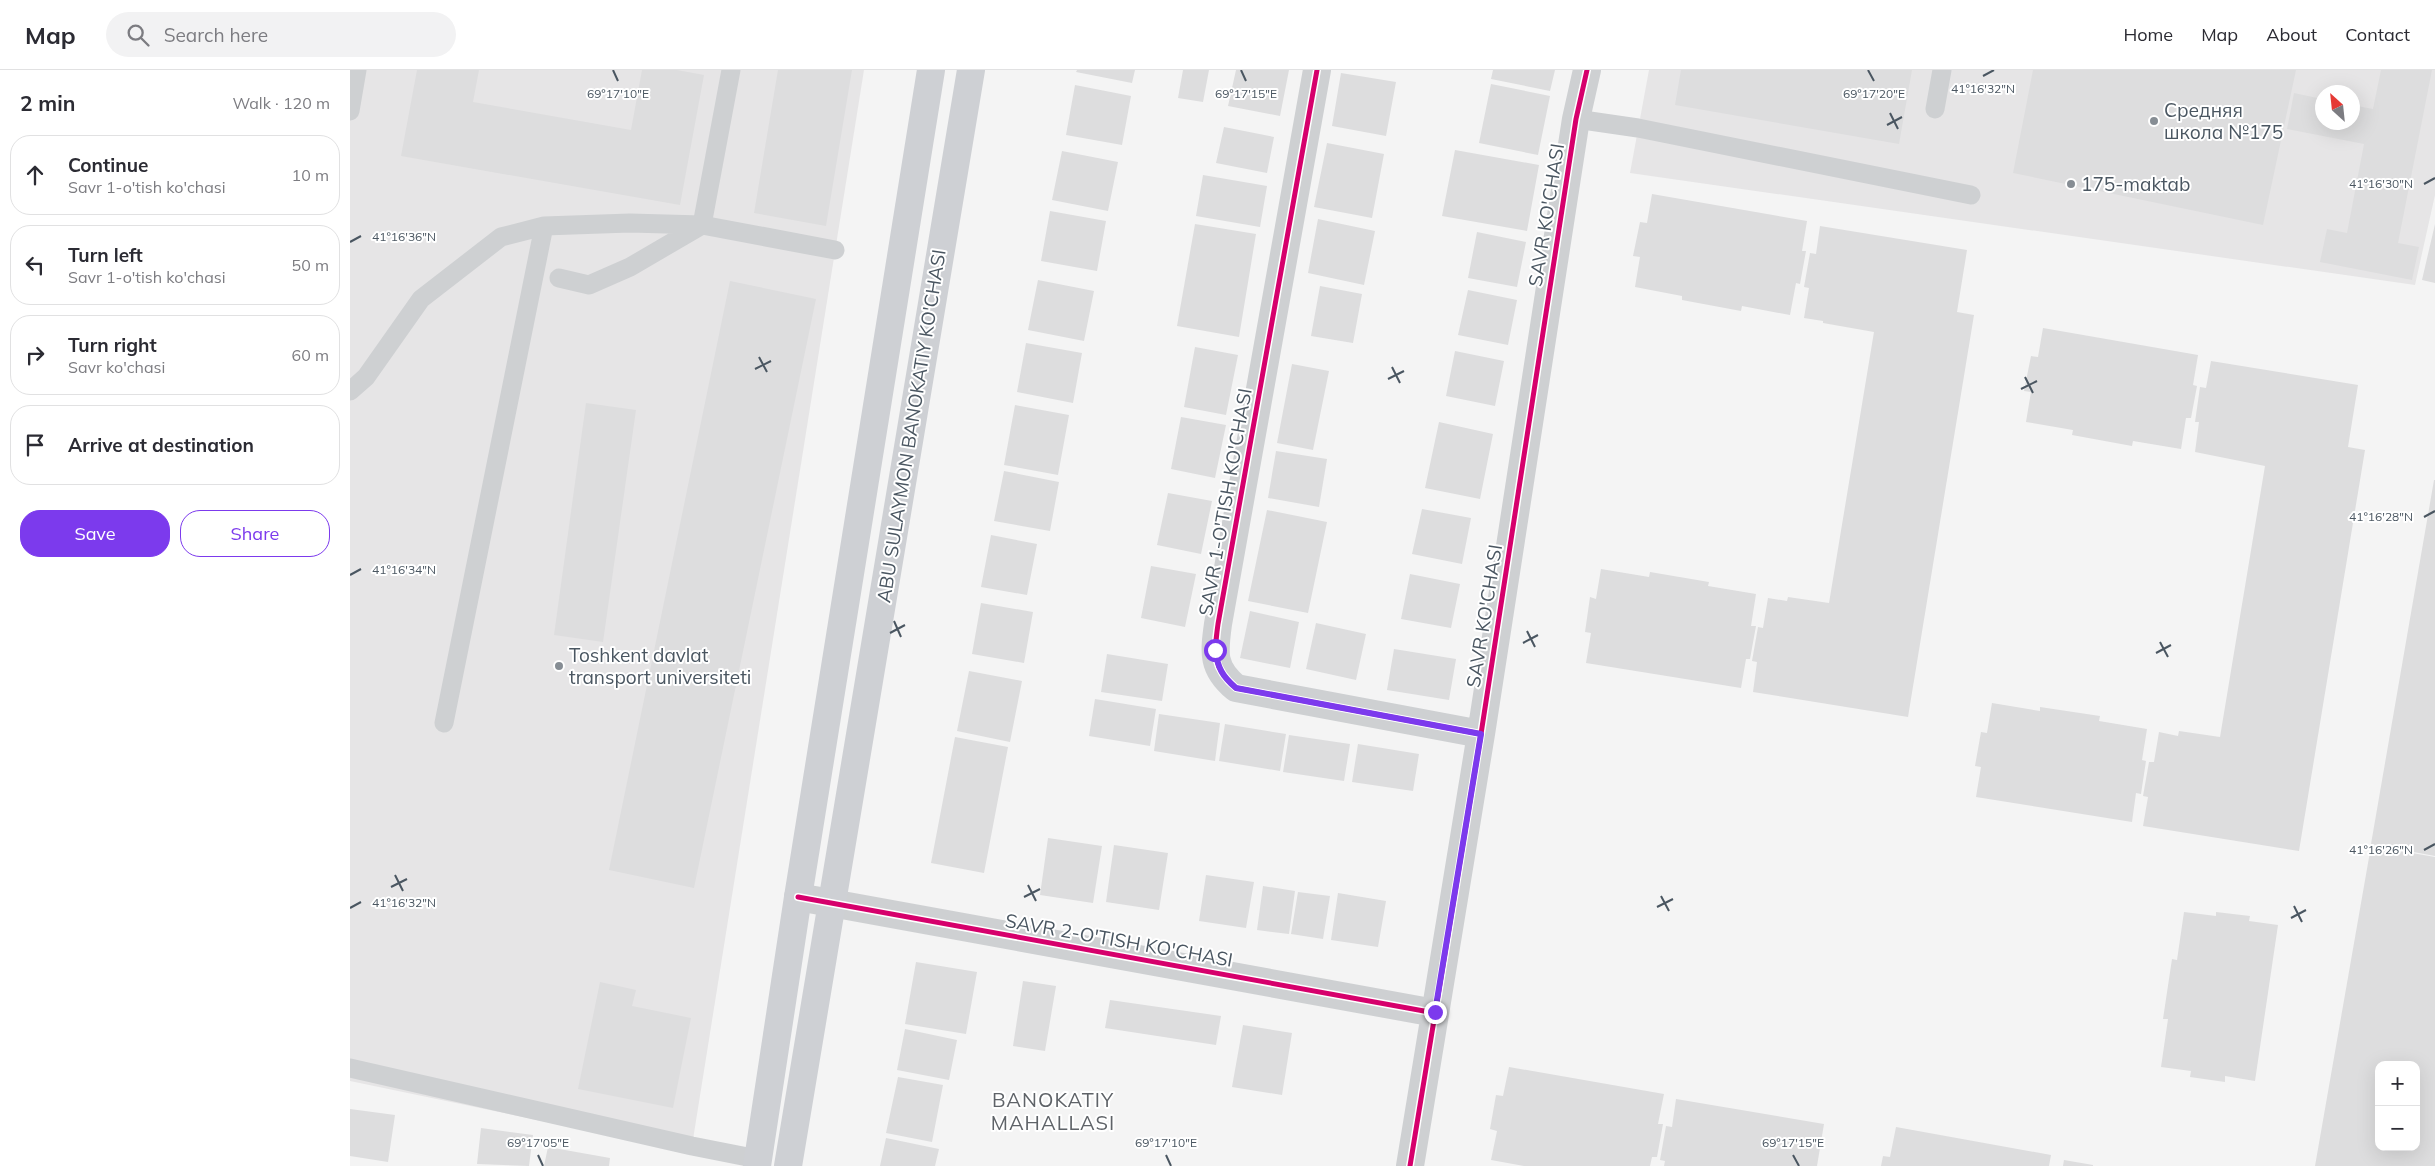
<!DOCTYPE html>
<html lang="en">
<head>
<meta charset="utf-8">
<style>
	:root { --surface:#fff; --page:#f2f2f3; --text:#2b2b33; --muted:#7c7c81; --line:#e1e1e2; --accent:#7c3aed }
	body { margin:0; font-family:Mulish,sans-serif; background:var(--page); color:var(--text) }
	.controls { position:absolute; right:15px; bottom:15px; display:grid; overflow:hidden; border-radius:10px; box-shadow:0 5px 20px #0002 }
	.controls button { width:45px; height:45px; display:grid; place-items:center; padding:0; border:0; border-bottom:1px solid var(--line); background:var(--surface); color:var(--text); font:25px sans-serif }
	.compass { position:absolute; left:1965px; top:15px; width:45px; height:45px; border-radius:50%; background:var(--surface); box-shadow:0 5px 20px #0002; rotate:333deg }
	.stop { position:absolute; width:15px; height:15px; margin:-11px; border:4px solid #7c3aed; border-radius:50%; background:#fff }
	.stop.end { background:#7c3aed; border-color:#fff; box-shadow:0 1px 5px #0008 }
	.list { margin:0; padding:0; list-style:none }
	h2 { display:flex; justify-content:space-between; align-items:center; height:65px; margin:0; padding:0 20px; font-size:21px }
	h2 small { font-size:16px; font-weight:400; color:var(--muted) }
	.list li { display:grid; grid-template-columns:32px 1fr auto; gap:15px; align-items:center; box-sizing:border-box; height:80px; margin:0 10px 10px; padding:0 10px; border:1px solid var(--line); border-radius:20px }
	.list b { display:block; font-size:19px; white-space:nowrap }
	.list p { margin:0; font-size:16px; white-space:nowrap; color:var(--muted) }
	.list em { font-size:16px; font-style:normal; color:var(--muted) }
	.actions { display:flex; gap:10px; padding:15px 20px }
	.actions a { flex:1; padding:11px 0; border:1px solid var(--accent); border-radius:20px; text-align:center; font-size:18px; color:var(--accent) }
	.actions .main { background:var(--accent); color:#fff }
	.icon { flex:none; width:28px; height:28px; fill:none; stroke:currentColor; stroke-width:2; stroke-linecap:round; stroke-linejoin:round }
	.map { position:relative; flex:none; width:2085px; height:1096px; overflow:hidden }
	header { display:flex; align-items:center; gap:30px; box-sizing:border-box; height:70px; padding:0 25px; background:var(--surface); border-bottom:1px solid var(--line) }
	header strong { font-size:24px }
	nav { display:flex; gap:28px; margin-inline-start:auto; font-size:18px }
	.search { width:350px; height:45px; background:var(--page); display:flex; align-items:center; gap:12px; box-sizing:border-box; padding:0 18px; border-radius:28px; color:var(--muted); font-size:19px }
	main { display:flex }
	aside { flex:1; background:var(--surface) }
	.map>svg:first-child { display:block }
	.education { fill:#e6e5e6; fill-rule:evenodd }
	.building { fill:#ddddde; fill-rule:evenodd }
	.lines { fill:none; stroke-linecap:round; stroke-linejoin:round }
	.lane { stroke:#ced0d2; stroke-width:19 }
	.street { stroke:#ced0d2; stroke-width:28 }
	.secondary { stroke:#ced0d4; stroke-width:28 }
	.cycleway-casing { stroke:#fff; stroke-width:8 }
	.cycleway { stroke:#d6006c; stroke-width:5 }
	.route { stroke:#7c3aed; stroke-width:6 }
	.ticks { fill:none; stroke:#4a5661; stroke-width:2 }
	.poi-dot { fill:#868d94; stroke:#fff; stroke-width:2 }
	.labels { text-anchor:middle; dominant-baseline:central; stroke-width:4; stroke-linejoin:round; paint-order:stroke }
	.poi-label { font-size:19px; fill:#4a5661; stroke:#fff; text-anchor:start }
	.street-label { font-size:19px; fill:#4a5661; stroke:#fff }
	.neighbourhood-label { font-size:20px; letter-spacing:1px; fill:#5f6368; stroke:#fff }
	.ticks-label { font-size:12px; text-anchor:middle; fill:#4a5661; stroke:#fff; stroke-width:4; stroke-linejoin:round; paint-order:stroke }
</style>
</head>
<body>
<header>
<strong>Map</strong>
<div class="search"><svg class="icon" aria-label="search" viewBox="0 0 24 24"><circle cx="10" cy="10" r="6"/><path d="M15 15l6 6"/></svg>Search here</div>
<nav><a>Home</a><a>Map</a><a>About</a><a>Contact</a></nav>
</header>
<main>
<aside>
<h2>2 min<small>Walk · 120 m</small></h2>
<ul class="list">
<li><svg class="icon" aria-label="ahead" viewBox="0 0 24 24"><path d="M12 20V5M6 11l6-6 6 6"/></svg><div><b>Continue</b><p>Savr 1-o'tish ko'chasi</p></div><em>10 m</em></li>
<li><svg class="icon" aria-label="left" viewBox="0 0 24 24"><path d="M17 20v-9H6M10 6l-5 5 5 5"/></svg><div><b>Turn left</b><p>Savr 1-o'tish ko'chasi</p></div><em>50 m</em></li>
<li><svg class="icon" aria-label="right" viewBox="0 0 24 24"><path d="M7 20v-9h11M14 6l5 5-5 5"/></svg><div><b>Turn right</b><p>Savr ko'chasi</p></div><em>60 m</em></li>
<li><svg class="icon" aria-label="arrive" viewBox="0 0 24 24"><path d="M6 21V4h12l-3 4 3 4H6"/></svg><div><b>Arrive at destination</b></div></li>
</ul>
<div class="actions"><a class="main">Save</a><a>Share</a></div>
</aside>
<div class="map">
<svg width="2085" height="1096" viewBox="0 0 2085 1096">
	<rect width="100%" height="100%" fill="#f4f4f4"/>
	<path class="education" d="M 0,0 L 514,0 L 341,1082 L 0,1011 Z
		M 1299,0 L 2085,0 L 2085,125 L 2065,215 L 1280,103 ZM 1972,22 L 2002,22 L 2002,52 L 1972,52 Z"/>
	<path class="building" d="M 67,0 L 129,0 L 123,32 L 281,60 L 292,0 L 327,0 L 354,5 L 330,135 L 51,86 Z
		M 428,0 L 502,0 L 476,156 L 404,143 Z
		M 727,0 L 785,0 L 782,13 L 726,2 Z
		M 833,0 L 859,0 L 853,32 L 828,28 Z
		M 886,0 L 939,0 L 930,46 L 878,36 Z
		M 1143,0 L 1205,0 L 1200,21 L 1141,9 Z
		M 1331,0 L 1562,0 L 1549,74 L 1325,35 Z
		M 1683,0 L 1946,0 L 1913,155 L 1663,103 Z
		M 2031,0 L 2082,0 L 2048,173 L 2069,177 L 2062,210 L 1970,192 L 1977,159 L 1997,163 L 2014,74 L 1937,59 L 1944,23 L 1972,29 L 1972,52 L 2002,52 L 2002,35 L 2023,39 Z
		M 991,3 L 1046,12 L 1036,66 L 982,56 Z
		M 1141,14 L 1200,26 L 1188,85 L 1129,73 Z
		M 725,15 L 781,26 L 772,75 L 716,65 Z
		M 874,57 L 924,67 L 917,103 L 866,93 Z
		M 977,73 L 1034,84 L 1022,148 L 964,137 Z
		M 1105,80 L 1189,95 L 1177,161 L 1092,146 Z
		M 712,81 L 768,92 L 758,141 L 702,130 Z
		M 853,105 L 917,116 L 910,157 L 846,146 Z
		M 1302,124 L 1457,151 L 1452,181 L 1456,181 L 1450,214 L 1446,213 L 1440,245 L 1392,236 L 1391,241 L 1332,230 L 1332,226 L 1285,217 L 1290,187 L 1283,186 L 1290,152 L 1297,153 Z
		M 700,141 L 756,151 L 747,201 L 691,191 Z
		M 968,149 L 1025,161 L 1014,215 L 958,203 Z
		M 845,154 L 906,164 L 889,267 L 827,256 Z
		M 2085,154 L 2085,213 L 2072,210 Z
		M 1470,156 L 1617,180 L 1607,242 L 1624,245 L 1558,647 L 1403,622 L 1407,592 L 1402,591 L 1408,557 L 1413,558 L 1418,528 L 1437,531 L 1438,527 L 1479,533 L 1524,262 L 1473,253 L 1473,251 L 1454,248 L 1459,218 L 1454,217 L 1460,183 L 1466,184 Z
		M 1127,162 L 1176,172 L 1167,217 L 1118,208 Z
		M 688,210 L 744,221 L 734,271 L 678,260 Z
		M 380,211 L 466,229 L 344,818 L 259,800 Z
		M 970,216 L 1012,224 L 1003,273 L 961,266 Z
		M 1118,220 L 1167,230 L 1158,275 L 1108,265 Z
		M 1693,258 L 1848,285 L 1843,315 L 1847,316 L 1841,348 L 1836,348 L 1831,379 L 1783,371 L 1782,376 L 1722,365 L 1723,360 L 1676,352 L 1681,322 L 1674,321 L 1681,286 L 1688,287 Z
		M 676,273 L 732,283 L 723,333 L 667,322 Z
		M 845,277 L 888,285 L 876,345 L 834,337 Z
		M 1105,281 L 1154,291 L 1145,336 L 1096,326 Z
		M 1861,291 L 2008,315 L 1998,377 L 2015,380 L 1949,781 L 1793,756 L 1798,727 L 1793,726 L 1799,692 L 1804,692 L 1809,662 L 1828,666 L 1829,661 L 1870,667 L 1915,396 L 1845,382 L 1849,352 L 1845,352 L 1850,317 L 1856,318 Z
		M 942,294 L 979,301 L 963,380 L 927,373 Z
		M 236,333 L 286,340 L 253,572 L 204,565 Z
		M 665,335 L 719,345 L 708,405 L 654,395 Z
		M 831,347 L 876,355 L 865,408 L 821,399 Z
		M 1089,352 L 1143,364 L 1130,429 L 1075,418 Z
		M 926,381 L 977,389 L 969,437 L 918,428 Z
		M 654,401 L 709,412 L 700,461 L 644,451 Z
		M 2084,410 L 2085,410 L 2085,786 L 2021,774 Z
		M 818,423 L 862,431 L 851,484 L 807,475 Z
		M 1072,439 L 1121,448 L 1112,494 L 1062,484 Z
		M 917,440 L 977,452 L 958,543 L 898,531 Z
		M 641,465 L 687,474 L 677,525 L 631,517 Z
		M 801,496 L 846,504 L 835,557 L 791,548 Z
		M 1251,499 L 1299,507 L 1300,502 L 1359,512 L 1358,516 L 1406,524 L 1401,556 L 1406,556 L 1400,589 L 1396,589 L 1391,618 L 1236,593 L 1241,563 L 1235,562 L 1240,527 L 1246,529 Z
		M 1060,504 L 1110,514 L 1101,558 L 1051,549 Z
		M 631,533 L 683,542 L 674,593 L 622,584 Z
		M 900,541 L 949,552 L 940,598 L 890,588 Z
		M 966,553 L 1016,564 L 1006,610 L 956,599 Z
		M 1044,579 L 1106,589 L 1099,630 L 1037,620 Z
		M 757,584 L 818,594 L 812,631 L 751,622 Z
		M 619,601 L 672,611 L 660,672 L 607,661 Z
		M 745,629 L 806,639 L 800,676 L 739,666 Z
		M 1642,633 L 1690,641 L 1690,637 L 1750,646 L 1749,651 L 1797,659 L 1792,690 L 1796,691 L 1791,724 L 1786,723 L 1782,752 L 1626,727 L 1631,697 L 1625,696 L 1631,662 L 1637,663 Z
		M 809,644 L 870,653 L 865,691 L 804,681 Z
		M 875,654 L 936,664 L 930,701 L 869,691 Z
		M 939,665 L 1000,674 L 994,711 L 933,702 Z
		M 605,667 L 658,677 L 634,803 L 581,793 Z
		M 1008,674 L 1069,684 L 1063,721 L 1002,712 Z
		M 698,768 L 752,776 L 743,833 L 690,825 Z
		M 764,775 L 818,783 L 809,840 L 756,832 Z
		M 2021,776 L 2085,787 L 2085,1096 L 1965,1096 ZM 2029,995 L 2066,995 L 2066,1077 L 2029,1077 Z
		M 856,805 L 904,812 L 896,858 L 849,851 Z
		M 913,816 L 945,821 L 939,864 L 907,860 Z
		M 948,822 L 980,826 L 973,869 L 941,864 Z
		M 988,823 L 1036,831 L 1028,877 L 981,870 Z
		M 1834,842 L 1866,846 L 1866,842 L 1900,846 L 1899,851 L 1928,855 L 1905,1011 L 1875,1006 L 1875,1012 L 1840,1007 L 1841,1001 L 1811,997 L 1818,949 L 1813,949 L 1822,889 L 1827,890 Z
		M 566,892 L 627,902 L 616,964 L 555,954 Z
		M 673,911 L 706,916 L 695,981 L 663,976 Z
		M 250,912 L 286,920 L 282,936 L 341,948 L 323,1038 L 228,1019 Z
		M 760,930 L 871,946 L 866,975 L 755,958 Z
		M 893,955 L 942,963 L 932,1025 L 882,1017 Z
		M 555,959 L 607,970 L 599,1010 L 547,1000 Z
		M 1159,997 L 1314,1024 L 1308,1054 L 1313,1054 L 1307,1087 L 1302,1087 L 1300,1096 L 1174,1096 L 1141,1090 L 1147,1061 L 1140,1059 L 1146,1025 L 1153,1026 Z
		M 548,1007 L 593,1015 L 582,1072 L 536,1063 Z
		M 1326,1029 L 1474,1054 L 1467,1096 L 1314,1096 L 1315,1091 L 1310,1090 L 1316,1056 L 1322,1057 Z
		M 0,1039 L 45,1045 L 38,1092 L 0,1086 Z
		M 1546,1057 L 1701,1085 L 1699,1096 L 1531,1096 L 1533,1086 L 1540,1087 Z
		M 131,1058 L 183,1065 L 179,1096 L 127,1094 Z
		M 536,1068 L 589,1079 L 585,1096 L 530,1096 Z
		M 198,1077 L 260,1088 L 259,1096 L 194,1096 Z
		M 1714,1090 L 1743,1095 L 1743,1096 L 1713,1096 Z"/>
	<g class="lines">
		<path class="lane" d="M 1585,39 L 1592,0
			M 0,41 L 7,0
			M 1226,49 L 1288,58 L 1621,125
			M 209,208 L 239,215 L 280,197 L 352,155 L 381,0
			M 0,321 L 16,307 L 71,229 L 151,167 L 194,156 L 280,153 L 352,155 L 485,180
			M 94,653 L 194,156
			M 0,998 L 342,1076 L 408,1089"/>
		<path class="street" d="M 967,0 L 868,554 C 864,583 862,598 886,618 L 1131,664
			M 448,827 L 1085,943
			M 1060,1096 L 1131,664 L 1226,49 L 1237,0"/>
		<path class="secondary" d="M 407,1096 L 448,827 L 581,0
			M 438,1096 L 621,0"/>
		<defs>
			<path id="cycleway" d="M 967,0 L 868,554 C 864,583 862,598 886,618 L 1131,664
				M 448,827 L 1085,943
				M 1060,1096 L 1131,664 L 1226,49 L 1237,0"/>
		</defs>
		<use href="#cycleway" class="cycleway-casing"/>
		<use href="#cycleway" class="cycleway"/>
	</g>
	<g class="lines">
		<path class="route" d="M 865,580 C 868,598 872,606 886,618 L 1131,664 L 1085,942"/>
	</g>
	<path class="ticks" d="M 263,0 L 268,11M 891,0 L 896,11M 1518,0 L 1524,11M 1633,6 L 1644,0M 1540,43 L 1548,59M 1537,55 L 1552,47M 2074,114 L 2085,108M 0,172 L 11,166M 409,287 L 417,302M 1042,297 L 1050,313M 405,299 L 421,291M 1675,307 L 1683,323M 1038,309 L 1054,301M 1671,319 L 1687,311M 2074,447 L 2085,441M 0,505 L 11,499M 544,551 L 551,567M 1177,561 L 1185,577M 540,563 L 555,555M 1810,572 L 1818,587M 1173,573 L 1188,565M 1806,583 L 1821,575M 2074,780 L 2085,774M 45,805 L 53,821M 678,815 L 686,831M 41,817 L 57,809M 1311,826 L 1319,841M 674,827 L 690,819M 1944,836 L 1952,852M 1307,837 L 1323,829M 0,838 L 11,832M 1941,848 L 1956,840M 188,1085 L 193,1096M 816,1085 L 821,1096M 1443,1085 L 1449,1096"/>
	<g class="poi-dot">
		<circle cx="1804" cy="51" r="5"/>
		<circle cx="1721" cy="114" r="5"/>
		<circle cx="209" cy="596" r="5"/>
	</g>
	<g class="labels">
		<g class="poi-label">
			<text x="1814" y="40">Средняя<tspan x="1814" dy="22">школа №175</tspan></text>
			<text x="1731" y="114">175-maktab</text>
			<text x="219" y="585">Toshkent davlat<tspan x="219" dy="22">transport universiteti</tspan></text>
		</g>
		<g class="street-label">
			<text transform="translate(1196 145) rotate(-81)">SAVR KO'CHASI</text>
			<text transform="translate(561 356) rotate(-81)">ABU SULAYMON BANOKATIY KO'CHASI</text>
			<text transform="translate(875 432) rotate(-80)">SAVR 1-O'TISH KO'CHASI</text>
			<text transform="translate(1134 546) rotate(-81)">SAVR KO'CHASI</text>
			<text transform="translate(769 870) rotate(10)">SAVR 2-O'TISH KO'CHASI</text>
		</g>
		<g class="neighbourhood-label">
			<text x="703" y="1029">BANOKATIY<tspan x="703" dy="23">MAHALLASI</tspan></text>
		</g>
	</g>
	<g class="ticks-label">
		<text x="1633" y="23">41°16'32"N</text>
		<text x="268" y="28">69°17'10"E</text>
		<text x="896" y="28">69°17'15"E</text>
		<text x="1524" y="28">69°17'20"E</text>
		<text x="2031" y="118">41°16'30"N</text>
		<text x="54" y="171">41°16'36"N</text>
		<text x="2031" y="451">41°16'28"N</text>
		<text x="54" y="504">41°16'34"N</text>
		<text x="2031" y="784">41°16'26"N</text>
		<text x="54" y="837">41°16'32"N</text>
		<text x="188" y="1077">69°17'05"E</text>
		<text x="816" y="1077">69°17'10"E</text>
		<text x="1443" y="1077">69°17'15"E</text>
	</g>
</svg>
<div class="controls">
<button>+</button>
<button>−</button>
</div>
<svg class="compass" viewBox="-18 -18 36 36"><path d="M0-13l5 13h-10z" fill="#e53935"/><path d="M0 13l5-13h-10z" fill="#7c7c81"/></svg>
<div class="stop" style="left:865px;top:580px"></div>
<div class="stop end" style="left:1085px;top:942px"></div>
</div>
</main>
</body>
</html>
